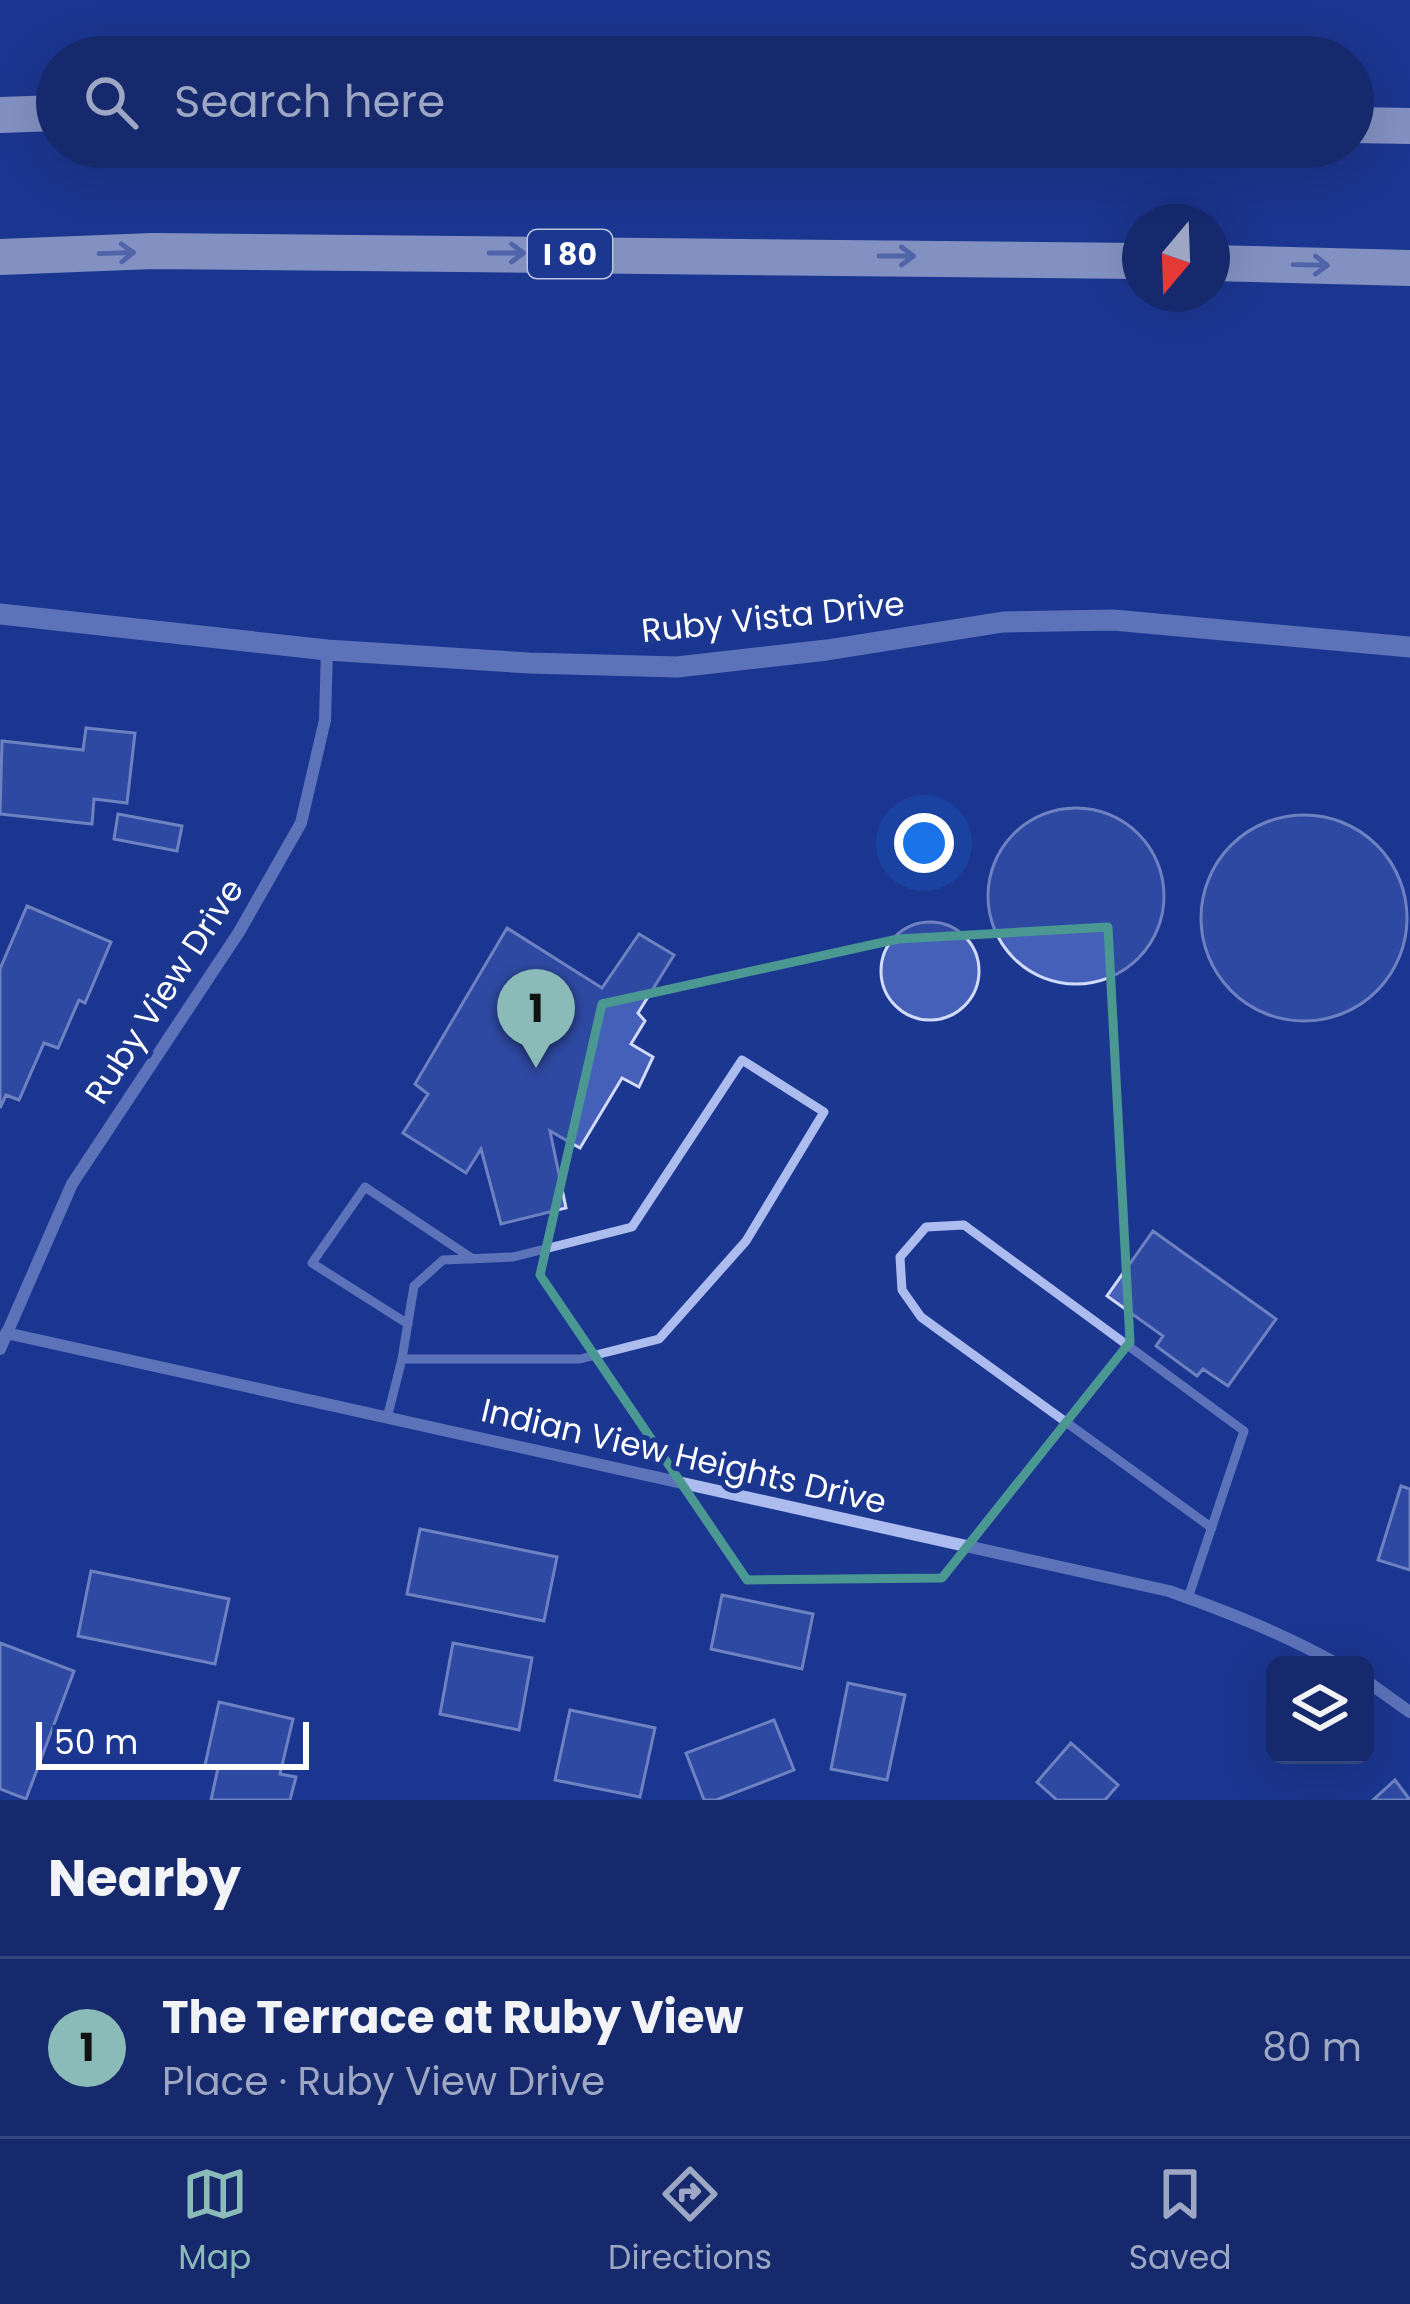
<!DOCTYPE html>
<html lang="en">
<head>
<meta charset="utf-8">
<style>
	:root { --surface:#15296c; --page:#1e3172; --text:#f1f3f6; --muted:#9da6c2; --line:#34457f; --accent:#8bbbb9 }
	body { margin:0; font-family:Poppins,sans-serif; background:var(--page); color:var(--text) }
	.controls { position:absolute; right:36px; bottom:36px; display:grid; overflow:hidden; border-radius:18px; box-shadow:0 12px 48px #0002 }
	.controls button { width:108px; height:108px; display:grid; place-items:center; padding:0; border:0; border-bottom:3px solid var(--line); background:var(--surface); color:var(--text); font:60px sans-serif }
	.compass { position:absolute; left:1122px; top:204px; width:108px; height:108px; border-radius:50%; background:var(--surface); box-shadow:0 12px 48px #0002; rotate:199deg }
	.scale { position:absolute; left:36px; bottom:30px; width:273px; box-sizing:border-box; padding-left:12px; border:6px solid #fff; border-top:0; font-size:33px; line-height:42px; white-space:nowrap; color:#fff; -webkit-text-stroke:9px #1c3790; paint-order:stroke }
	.you { position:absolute; left:924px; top:843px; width:42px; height:42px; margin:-30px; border:9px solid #fff; border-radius:50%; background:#1a73e8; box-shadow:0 0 0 18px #1a73e833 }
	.badge { display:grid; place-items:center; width:78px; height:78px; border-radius:50%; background:var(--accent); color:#111; font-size:39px; font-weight:700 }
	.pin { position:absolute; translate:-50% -99px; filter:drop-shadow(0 3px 6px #0008) }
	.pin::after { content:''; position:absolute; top:63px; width:42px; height:36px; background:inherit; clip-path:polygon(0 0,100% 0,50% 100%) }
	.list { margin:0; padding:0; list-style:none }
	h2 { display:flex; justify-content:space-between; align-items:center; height:156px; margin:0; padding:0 48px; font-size:51px }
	h2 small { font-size:39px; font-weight:400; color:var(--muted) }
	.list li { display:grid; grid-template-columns:78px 1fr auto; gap:36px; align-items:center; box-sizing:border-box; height:180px; padding:0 48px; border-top:3px solid var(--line) }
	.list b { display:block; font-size:45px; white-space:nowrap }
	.list p { margin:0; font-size:39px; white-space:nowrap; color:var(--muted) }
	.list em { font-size:39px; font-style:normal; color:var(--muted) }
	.icon { flex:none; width:66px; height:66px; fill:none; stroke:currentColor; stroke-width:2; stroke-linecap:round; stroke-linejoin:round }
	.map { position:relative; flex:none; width:1410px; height:1800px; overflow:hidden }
	.search { position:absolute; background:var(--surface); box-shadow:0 12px 48px #0002; left:36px; right:36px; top:36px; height:132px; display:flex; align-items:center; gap:30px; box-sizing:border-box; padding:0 42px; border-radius:66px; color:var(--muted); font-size:45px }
	.sheet { height:336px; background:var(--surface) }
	nav { display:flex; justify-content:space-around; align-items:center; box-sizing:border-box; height:168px; border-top:3px solid var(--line); background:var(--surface); font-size:33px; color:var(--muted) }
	nav a { display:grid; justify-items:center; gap:6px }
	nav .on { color:var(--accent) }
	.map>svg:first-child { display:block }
	.building { fill:#4560b8; stroke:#d2dbfa; stroke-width:3 }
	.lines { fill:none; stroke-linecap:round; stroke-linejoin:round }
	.service { stroke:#acbcee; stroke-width:9 }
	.minor { stroke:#acbcee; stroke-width:12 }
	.tertiary { stroke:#acbcee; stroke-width:21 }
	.motorway { stroke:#fff; stroke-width:36 }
	.oneway { stroke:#8e9bc8 }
	.marked { fill:none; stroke:#4b9892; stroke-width:9; stroke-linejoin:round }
	.labels { text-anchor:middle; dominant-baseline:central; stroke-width:10; stroke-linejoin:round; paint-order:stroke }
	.shield { fill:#1c3790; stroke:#bbc3de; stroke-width:3 }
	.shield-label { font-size:30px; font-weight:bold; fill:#fff }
	.street-label { font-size:33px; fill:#fff; stroke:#1c3790 }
</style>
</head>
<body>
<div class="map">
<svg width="1410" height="1800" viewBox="0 0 1410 1800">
	<rect width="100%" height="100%" fill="#1c3790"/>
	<path class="building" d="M 86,728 L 135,733 L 127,803 L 94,799 L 92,824 L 0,814 L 2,741 L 83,750 Z
		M988 896a88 88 0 1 1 176 0a88 88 0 1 1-176 0Z
		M 118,814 L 182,826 L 177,851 L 114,839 Z
		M1201 918a103 103 0 1 1 206 0a103 103 0 1 1-206 0Z
		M 27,906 L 111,942 L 85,1003 L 79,1000 L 58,1048 L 44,1043 L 19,1100 L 6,1095 L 0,1108 L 0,969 Z
		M881 971a49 49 0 1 1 98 0a49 49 0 1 1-98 0Z
		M 507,928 L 602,988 L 639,934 L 674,955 L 638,1013 L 645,1021 L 631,1044 L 653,1057 L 639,1087 L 622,1078 L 580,1148 L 550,1131 L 566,1208 L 501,1224 L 481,1149 L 466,1173 L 403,1133 L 428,1094 L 415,1084 Z
		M 1153,1231 L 1276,1319 L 1228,1386 L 1203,1369 L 1197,1376 L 1156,1346 L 1163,1336 L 1107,1296 Z
		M 1401,1486 L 1410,1489 L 1410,1570 L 1378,1560 Z
		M 420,1529 L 557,1557 L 544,1621 L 407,1594 Z
		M 91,1571 L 229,1599 L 215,1664 L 78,1636 Z
		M 722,1595 L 813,1614 L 802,1669 L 711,1649 Z
		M 0,1643 L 74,1671 L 26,1799 L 0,1789 Z
		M 453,1643 L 532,1658 L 519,1730 L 440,1714 Z
		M 848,1683 L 905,1695 L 887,1780 L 831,1769 Z
		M 219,1702 L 293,1719 L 280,1774 L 296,1777 L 290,1800 L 211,1800 L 218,1768 L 205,1765 Z
		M 570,1710 L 655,1728 L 640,1797 L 555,1780 Z
		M 774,1720 L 794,1770 L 716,1800 L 704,1800 L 686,1753 Z
		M 1071,1743 L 1118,1785 L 1105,1800 L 1057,1800 L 1037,1782 Z
		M 1395,1780 L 1410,1800 L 1373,1800 Z"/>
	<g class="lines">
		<path class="service" d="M 408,1324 L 312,1263 L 365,1187 L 473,1259
			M 387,1418 L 402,1359 L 580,1359 L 659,1339 L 746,1241 L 824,1112 L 742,1060 L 632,1227 L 513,1257 L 443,1260 L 414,1286 L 402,1359
			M 1188,1598 L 1244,1431 L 964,1225 L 926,1227 L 900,1257 L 902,1290 L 921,1317 L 1212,1528"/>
		<path class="minor" d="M 6,1333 L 1169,1591 C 1228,1612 1284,1634 1339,1665
			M 0,1349 L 72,1184 L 239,932 L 301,823 L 325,720 L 327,650
			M 1365,1680 L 1410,1712"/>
		<path class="tertiary" d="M 0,614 L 327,650 L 529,663 L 677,667 L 827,650 L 1003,622 L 1113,620 L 1410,647"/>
		<path class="motorway" d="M 0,115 L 57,113
			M 1353,125 L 1410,126
			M 0,257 L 153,251 L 1140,261
			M 1212,263 L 1410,268"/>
	</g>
	<defs><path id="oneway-shaft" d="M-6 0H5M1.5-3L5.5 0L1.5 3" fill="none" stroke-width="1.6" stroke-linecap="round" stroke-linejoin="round" transform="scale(3)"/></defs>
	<g class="oneway">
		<use href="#oneway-shaft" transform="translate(117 253) rotate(-2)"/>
		<use href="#oneway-shaft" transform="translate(507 253)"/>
		<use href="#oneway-shaft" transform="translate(897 256)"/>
		<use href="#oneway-shaft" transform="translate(1311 265) rotate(1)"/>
	</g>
	<path d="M0 0H1410V1800H0ZM 1108,927 L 1130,1342 L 942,1578 L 747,1580 L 540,1275 L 602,1004 L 898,939 Z" fill="#1c3790" fill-opacity=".55" fill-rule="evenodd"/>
	<path class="marked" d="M 1108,927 L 1130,1342 L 942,1578 L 747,1580 L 540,1275 L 602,1004 L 898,939 Z"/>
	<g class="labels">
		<rect class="shield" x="528" y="230" width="84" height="48" rx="9"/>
		<g class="shield-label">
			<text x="570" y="254">I 80</text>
		</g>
		<g class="street-label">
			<text transform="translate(773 617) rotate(-6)">Ruby Vista Drive</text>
			<text transform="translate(164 991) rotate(-57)">Ruby View Drive</text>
			<text transform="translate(684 1456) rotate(13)">Indian View Heights Drive</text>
		</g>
	</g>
</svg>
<div class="controls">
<button><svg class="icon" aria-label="layers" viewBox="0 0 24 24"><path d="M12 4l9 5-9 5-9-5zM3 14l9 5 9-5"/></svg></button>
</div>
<svg class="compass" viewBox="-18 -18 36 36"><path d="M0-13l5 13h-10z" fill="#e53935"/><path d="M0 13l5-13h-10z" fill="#9da6c2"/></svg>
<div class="scale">50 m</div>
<div class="you"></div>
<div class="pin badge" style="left:536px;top:1068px">1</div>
<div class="search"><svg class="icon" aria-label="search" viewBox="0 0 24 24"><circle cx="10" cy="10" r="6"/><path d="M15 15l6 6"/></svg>Search here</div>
</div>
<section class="sheet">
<h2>Nearby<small></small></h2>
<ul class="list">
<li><span class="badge">1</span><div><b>The Terrace at Ruby View</b><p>Place · Ruby View Drive</p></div><em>80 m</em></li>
</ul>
</section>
<nav>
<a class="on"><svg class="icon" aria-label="map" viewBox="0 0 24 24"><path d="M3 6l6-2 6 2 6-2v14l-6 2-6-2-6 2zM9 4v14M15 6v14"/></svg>Map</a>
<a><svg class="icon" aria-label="directions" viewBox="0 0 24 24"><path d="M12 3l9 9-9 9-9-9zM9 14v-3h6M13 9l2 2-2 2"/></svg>Directions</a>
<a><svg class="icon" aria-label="saved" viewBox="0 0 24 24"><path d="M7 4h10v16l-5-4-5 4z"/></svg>Saved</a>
</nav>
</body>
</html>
